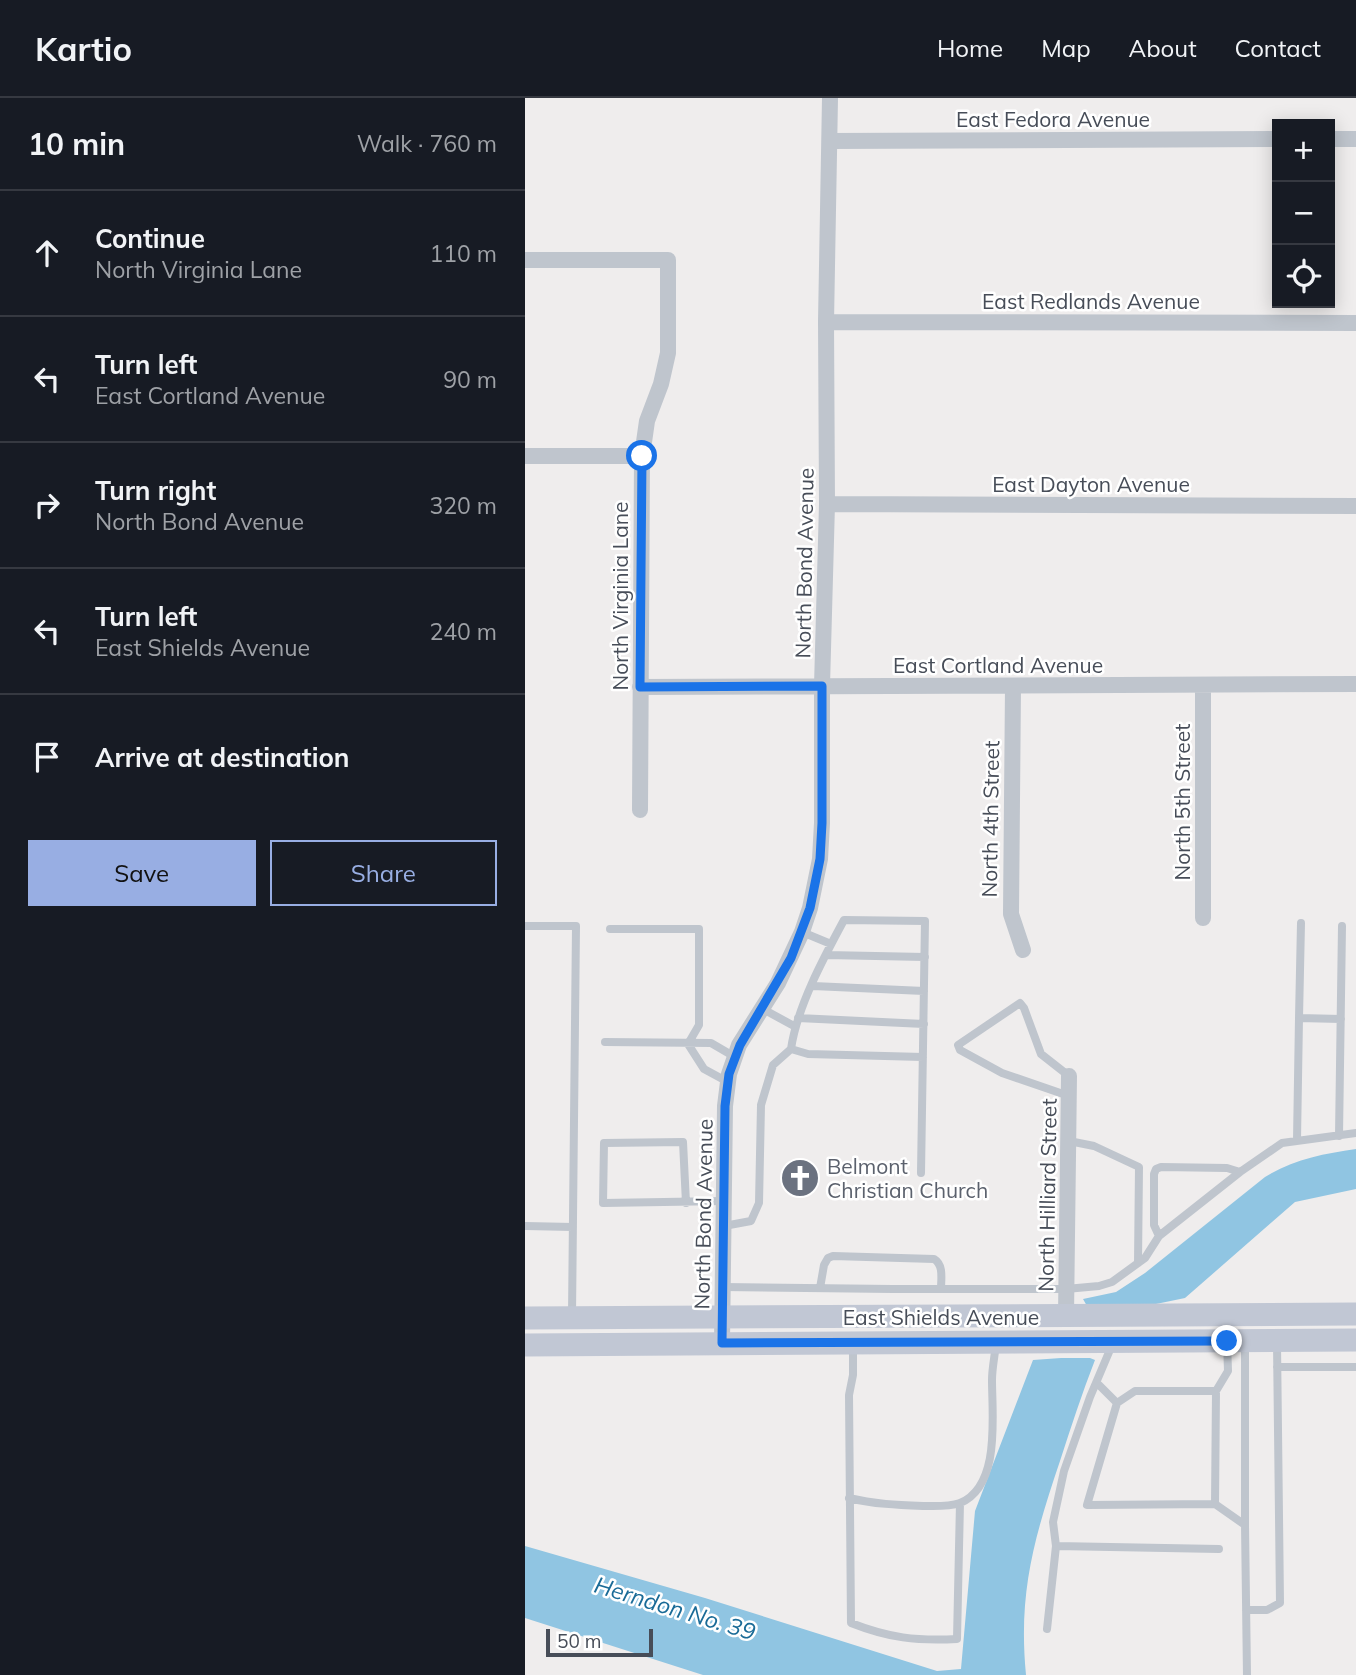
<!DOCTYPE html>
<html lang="en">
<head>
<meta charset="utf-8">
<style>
	:root { --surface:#171b24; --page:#242831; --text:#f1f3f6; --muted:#9ea1a6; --line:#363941; --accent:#98aee3 }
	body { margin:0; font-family:Mulish,sans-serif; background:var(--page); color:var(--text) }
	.controls { position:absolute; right:21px; top:21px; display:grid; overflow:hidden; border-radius:0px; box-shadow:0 4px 18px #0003 }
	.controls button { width:63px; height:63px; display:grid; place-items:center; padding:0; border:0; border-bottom:2px solid var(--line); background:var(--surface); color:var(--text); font:35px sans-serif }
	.scale { position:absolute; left:21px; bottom:18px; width:107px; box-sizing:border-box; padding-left:7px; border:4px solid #474d58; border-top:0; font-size:19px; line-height:24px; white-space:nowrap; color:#474d58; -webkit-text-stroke:5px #fff; paint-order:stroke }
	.stop { position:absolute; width:21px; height:21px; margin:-16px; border:5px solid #1a73e8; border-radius:50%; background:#fff }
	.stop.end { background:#1a73e8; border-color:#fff; box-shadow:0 2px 7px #0008 }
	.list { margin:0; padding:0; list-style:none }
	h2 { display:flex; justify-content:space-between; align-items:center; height:91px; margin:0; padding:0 28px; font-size:30px }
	h2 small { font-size:23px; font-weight:400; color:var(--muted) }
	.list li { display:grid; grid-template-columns:46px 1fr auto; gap:21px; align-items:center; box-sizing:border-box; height:126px; padding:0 28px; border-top:2px solid var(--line) }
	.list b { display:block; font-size:26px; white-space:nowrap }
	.list p { margin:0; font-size:23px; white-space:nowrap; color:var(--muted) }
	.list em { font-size:23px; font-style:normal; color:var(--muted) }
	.actions { display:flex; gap:14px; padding:21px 28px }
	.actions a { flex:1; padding:16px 0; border:2px solid var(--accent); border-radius:0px; text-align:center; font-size:24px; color:var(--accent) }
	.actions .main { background:var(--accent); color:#111 }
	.icon { flex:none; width:38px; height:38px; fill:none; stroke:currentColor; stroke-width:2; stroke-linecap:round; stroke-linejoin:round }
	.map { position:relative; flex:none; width:831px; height:1577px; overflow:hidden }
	header { display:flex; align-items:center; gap:42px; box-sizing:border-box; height:98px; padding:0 35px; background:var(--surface); border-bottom:2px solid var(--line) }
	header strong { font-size:33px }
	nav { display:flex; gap:38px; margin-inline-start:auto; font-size:24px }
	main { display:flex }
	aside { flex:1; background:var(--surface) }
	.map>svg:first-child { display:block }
	.water { fill:#90c5e2 }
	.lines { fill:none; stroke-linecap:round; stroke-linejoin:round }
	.lane { stroke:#bfc5cd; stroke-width:8 }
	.street { stroke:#bfc5cd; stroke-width:16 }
	.secondary { stroke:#c1c7d4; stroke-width:23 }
	.route { stroke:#1a73e8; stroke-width:9 }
	.labels { text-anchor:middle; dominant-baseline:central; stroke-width:5; stroke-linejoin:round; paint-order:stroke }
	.street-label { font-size:21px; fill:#474d58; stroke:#fff }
	.worship-label { font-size:21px; fill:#5b616d; stroke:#fff; text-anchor:start }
	.water-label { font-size:23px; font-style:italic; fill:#1a6b97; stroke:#fff }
</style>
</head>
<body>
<header>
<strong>Kartio</strong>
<nav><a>Home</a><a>Map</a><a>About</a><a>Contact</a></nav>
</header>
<main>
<aside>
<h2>10 min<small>Walk · 760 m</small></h2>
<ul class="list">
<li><svg class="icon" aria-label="ahead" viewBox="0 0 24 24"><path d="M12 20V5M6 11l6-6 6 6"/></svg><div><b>Continue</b><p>North Virginia Lane</p></div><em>110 m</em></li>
<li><svg class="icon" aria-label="left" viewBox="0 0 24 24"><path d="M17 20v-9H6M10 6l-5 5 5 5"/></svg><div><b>Turn left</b><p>East Cortland Avenue</p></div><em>90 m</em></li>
<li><svg class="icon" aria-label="right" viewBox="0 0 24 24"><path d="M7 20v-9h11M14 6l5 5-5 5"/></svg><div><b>Turn right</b><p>North Bond Avenue</p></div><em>320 m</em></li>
<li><svg class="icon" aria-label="left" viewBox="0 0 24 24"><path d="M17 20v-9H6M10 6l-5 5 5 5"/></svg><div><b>Turn left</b><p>East Shields Avenue</p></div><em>240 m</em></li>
<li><svg class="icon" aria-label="arrive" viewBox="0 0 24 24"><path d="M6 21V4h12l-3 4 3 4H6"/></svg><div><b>Arrive at destination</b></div></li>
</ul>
<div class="actions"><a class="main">Save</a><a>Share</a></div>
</aside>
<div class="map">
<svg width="831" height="1577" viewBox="0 0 831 1577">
	<rect width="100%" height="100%" fill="#efeded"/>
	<path class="water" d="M 831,1051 L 831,1091 L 770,1104 L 660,1200 L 631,1206 L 562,1208 L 558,1201 L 591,1194 L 620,1175 L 740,1079 C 769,1061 798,1056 831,1051 Z
		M 536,1260 L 565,1260 L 570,1262 C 557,1295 546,1329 535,1363 C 509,1440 493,1495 501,1577 L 178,1577 L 0,1520 L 0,1448 L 180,1500 L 412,1573 L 436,1571 L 450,1413 L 508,1262 Z"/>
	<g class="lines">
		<path class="lane" d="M 776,825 L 774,920 L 816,921
			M 0,828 L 51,828 L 47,1217
			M 85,831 L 174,831 L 174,927 L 163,946
			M 277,834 L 306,846
			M 301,857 L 400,859
			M 288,888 L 399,893
			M 236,910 L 269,928
			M 273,920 L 399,926
			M 80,944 L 186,945 L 210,959
			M 163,946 L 179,971 L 203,984
			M 266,951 L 283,956 L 398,959
			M 544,998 L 477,975 L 435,952 L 433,947 L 495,905 L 499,910 L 516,956 L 544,978
			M 814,1038 L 817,828
			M 772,1042 L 774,920
			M 544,1043 L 569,1048 L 614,1069 L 613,1165
			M 715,1074 L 757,1045 L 831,1035
			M 161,1105 L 158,1044 L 79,1045 L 78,1105 L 199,1103
			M 0,1128 L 48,1129
			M 199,1128 L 226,1123 L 234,1105 L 236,1007 L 248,967 L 266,951 C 272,909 299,859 319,822 L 400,823 L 396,1075
			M 198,1189 L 368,1191 L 541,1191 L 574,1188 L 587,1184 L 620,1160 L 634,1138 L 715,1074 L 702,1070 L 636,1069 L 631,1071 L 629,1076 L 629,1127 L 634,1138
			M 295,1190 L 299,1167 L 303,1160 L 308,1158 L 409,1161 C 419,1167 416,1181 416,1191
			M 328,1248 L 328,1277 L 324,1297 L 326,1525 C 364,1540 391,1543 432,1541 L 435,1405
			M 752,1269 L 831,1269
			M 572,1285 L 592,1305
			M 691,1293 L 703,1273 L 702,1243
			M 324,1400 C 349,1406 372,1407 398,1408 C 411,1408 423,1409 435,1405 C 476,1388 467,1318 467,1282 C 467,1270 470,1257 471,1245
			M 690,1406 L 691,1293 L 610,1293 L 592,1305 L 562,1407 L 690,1406 L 720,1427 L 720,1246
			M 720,1427 L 722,1577
			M 531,1448 L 694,1451
			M 721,1512 L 742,1512 L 755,1505 L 752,1245
			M 522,1531 L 531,1448 L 528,1424 L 539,1373 L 565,1299 L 587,1247"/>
		<path class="street" d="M 805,41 L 831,41
			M 305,43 L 752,41
			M 0,162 L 143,162 L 143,255 L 136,286 L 122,323 L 117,358 L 115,712
			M 301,224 L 831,225
			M 0,358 L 117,358
			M 302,406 L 831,408
			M 678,587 L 678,820
			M 488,588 L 486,816 L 498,852
			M 115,589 L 831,586
			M 541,1218 L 544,978
			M 197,1245 L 200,1008 L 204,976 L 214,947 L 253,885 L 277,834 L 285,810 L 295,761 L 297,725 L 297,588 L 302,406 L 301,224 L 305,0"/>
		<path class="secondary" d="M 0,1220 L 831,1216
			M 0,1247 L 831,1242"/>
	</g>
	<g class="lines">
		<path class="route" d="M 117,358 L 115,589 L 297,588 L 297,725 L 295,761 L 285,810 L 266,860 L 215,947 L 204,976 L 200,1008 L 197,1245 L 702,1243"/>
	</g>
	<defs>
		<symbol id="church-disc" viewBox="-11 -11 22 22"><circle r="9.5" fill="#6b7280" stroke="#fff"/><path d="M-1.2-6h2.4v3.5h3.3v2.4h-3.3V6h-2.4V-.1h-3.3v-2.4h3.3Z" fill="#fff"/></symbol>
	</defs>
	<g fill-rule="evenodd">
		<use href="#church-disc" x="253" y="1058" width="44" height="44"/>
	</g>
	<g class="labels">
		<g class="street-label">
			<text x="528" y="21">East Fedora Avenue</text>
			<text x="566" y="203">East Redlands Avenue</text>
			<text x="566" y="386">East Dayton Avenue</text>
			<text transform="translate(279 465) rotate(-89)">North Bond Avenue</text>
			<text transform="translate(95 498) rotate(-90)">North Virginia Lane</text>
			<text x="473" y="567">East Cortland Avenue</text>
			<text transform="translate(657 704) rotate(-90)">North 5th Street</text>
			<text transform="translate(465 721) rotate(-89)">North 4th Street</text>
			<text transform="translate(522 1097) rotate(-89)">North Hilliard Street</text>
			<text transform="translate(178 1116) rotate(-89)">North Bond Avenue</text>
			<text x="416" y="1219">East Shields Avenue</text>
		</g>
		<g class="worship-label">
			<text x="302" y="1068">Belmont<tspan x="302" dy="24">Christian Church</tspan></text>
		</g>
		<g class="water-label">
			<text transform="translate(150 1510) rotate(17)">Herndon No. 39</text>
		</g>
	</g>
</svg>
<div class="controls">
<button>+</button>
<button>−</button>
<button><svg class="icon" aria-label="locate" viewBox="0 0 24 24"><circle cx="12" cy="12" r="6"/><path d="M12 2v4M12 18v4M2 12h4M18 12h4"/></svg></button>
</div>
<div class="scale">50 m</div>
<div class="stop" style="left:117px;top:358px"></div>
<div class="stop end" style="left:702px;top:1243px"></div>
</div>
</main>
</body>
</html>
